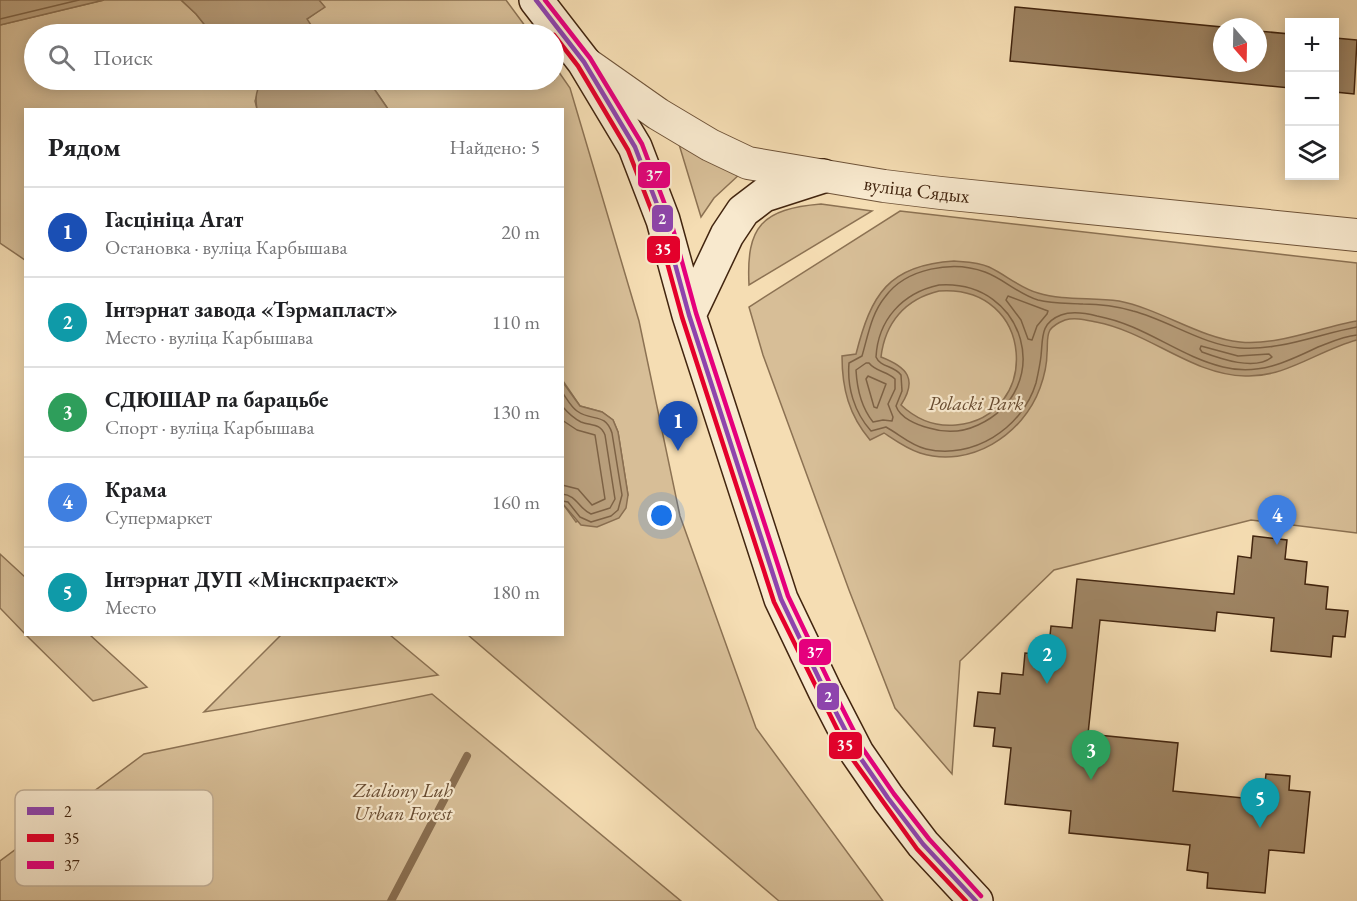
<!DOCTYPE html>
<html lang="ru">
<head>
<meta charset="utf-8">
<style>
	:root { --surface:#fff; --page:#f6f6f6; --text:#202124; --muted:#757577; --line:#e0e0e0; --accent:#8f2418 }
	body { margin:0; font-family:"EB Garamond",serif; background:var(--page); color:var(--text) }
	.controls { position:absolute; right:18px; top:18px; display:grid; overflow:hidden; border-radius:0px; box-shadow:0 3px 15px #0003 }
	.controls button { width:54px; height:54px; display:grid; place-items:center; padding:0; border:0; border-bottom:2px solid var(--line); background:var(--surface); color:var(--text); font:30px sans-serif }
	.compass { position:absolute; left:1213px; top:18px; width:54px; height:54px; border-radius:50%; background:var(--surface); box-shadow:0 3px 15px #0003; rotate:160deg }
	.you { position:absolute; left:662px; top:516px; width:21px; height:21px; margin:-15px; border:4px solid #fff; border-radius:50%; background:#1a73e8; box-shadow:0 0 0 9px #1a73e833 }
	.badge { display:grid; place-items:center; width:39px; height:39px; border-radius:50%; background:var(--accent); color:#fff; font-size:20px; font-weight:700 }
	.pin { position:absolute; translate:-50% -50px; filter:drop-shadow(0 2px 3px #0008) }
	.pin::after { content:''; position:absolute; top:32px; width:21px; height:18px; background:inherit; clip-path:polygon(0 0,100% 0,50% 100%) }
	.list { margin:0; padding:0; list-style:none }
	h2 { display:flex; justify-content:space-between; align-items:center; height:78px; margin:0; padding:0 24px; font-size:26px }
	h2 small { font-size:20px; font-weight:400; color:var(--muted) }
	.list li { display:grid; grid-template-columns:39px 1fr auto; gap:18px; align-items:center; box-sizing:border-box; height:90px; padding:0 24px; border-top:2px solid var(--line) }
	.list b { display:block; font-size:22px; white-space:nowrap }
	.list p { margin:0; font-size:20px; white-space:nowrap; color:var(--muted) }
	.list em { font-size:20px; font-style:normal; color:var(--muted) }
	.icon { flex:none; width:33px; height:33px; fill:none; stroke:currentColor; stroke-width:2; stroke-linecap:round; stroke-linejoin:round }
	.map { position:relative; flex:none; width:1357px; height:901px; overflow:hidden }
	.search { position:absolute; background:var(--surface); box-shadow:0 3px 15px #0003; left:24px; top:24px; width:540px; height:66px; display:flex; align-items:center; gap:15px; box-sizing:border-box; padding:0 21px; border-radius:33px; color:var(--muted); font-size:22px }
	.panel { position:absolute; background:var(--surface); box-shadow:0 3px 15px #0003; left:24px; top:108px; width:540px; height:528px; border-radius:0px }
	.map>svg:first-child { display:block }
	.green { fill:#d7be97; stroke:#8c7253; stroke-width:1.5 }
	.water { fill:#b89e7b; stroke:#896e50; stroke-width:1.5; fill-rule:evenodd }
	.lines { fill:none; stroke-linecap:round; stroke-linejoin:round }
	.shore { stroke:#7d6245; stroke-width:1.5 }
	.stream { stroke:#896e50; stroke-width:8 }
	.building { fill:#9f8564; stroke:#42250f; stroke-width:1.5 }
	.tertiary-casing { stroke:#6f5338; stroke-width:34 }
	.secondary-casing { stroke:#42250f; stroke-width:36 }
	.tertiary { stroke:#f8e9ce; stroke-width:32 }
	.secondary { stroke:#f8e9ce; stroke-width:33 }
	.bus-1-casing { stroke:#f8e9ce; stroke-width:9 }
	.bus-2-casing { stroke:#f8e9ce; stroke-width:9 }
	.bus-3-casing { stroke:#f8e9ce; stroke-width:9 }
	.bus-1 { stroke:#8e44ad; stroke-width:4.5 }
	.bus-2 { stroke:#e4002b; stroke-width:4.5 }
	.bus-3 { stroke:#e5007d; stroke-width:4.5 }
	.labels { text-anchor:middle; dominant-baseline:central; stroke-width:4.5; stroke-linejoin:round; paint-order:stroke }
	.street-label { font-size:20px; fill:#42250f; stroke:#f8e9ce }
	.park-label { font-size:20px; font-style:italic; fill:#674b31; stroke:#f8e9ce }
	.key { fill:#f8e9ce; stroke:#c1ae95; stroke-width:1.5 }
	.key-label { font-size:16px; fill:#42250f }
	.line-badge { stroke:#f8e9ce; stroke-width:2 }
	.badge-label { font-size:16px; text-anchor:middle; font-weight:bold; fill:#fff }
</style>
</head>
<body>
<div class="map">
<svg width="1357" height="901" viewBox="0 0 1357 901">
	<rect width="100%" height="100%" fill="#f5ddb3"/>
	<filter id="stains"><feTurbulence type="fractalNoise" baseFrequency=".00333" numOctaves="4"/><feColorMatrix values="0 0 0 0 .2 0 0 0 0 .09 0 0 0 0 .02 0 0 0 .5 -.17"/></filter>
	<radialGradient id="worn" r=".72"><stop offset=".6" stop-color="#630" stop-opacity="0"/><stop offset="1" stop-color="#630" stop-opacity=".3"/></radialGradient>
	<path class="green" d="M 104,0 L 181,0 L 196,14 L 212,34 L 34,34 L 34,80 L 262,80 L 255,101 L 257,109 L 26,110 L 25,260 L 0,243 L 0,25 Z
		M 319,0 L 506,0 L 531,34 L 317,34 L 306,20 L 324,7 Z
		M 554,65 L 570,88 L 639,321 L 680,516 L 756,728 L 883,901 L 779,901 L 468,635 L 562,634 L 563,504 L 576,522 L 628,495 L 618,432 L 613,420 L 602,412 L 580,406 L 563,381 L 562,110 L 388,109 L 368,80 L 554,80 Z
		M 678,141 L 741,173 L 714,198 L 701,217 Z
		M 821,204 L 872,211 L 749,285 C 746,226 762,209 821,204 Z
		M 900,211 L 1357,263 L 1357,533 L 1251,520 L 1054,570 L 960,661 L 952,774 L 895,708 L 849,590 L 763,355 L 749,307 Z
		M 0,554 L 25,577 L 25,634 L 0,608 Z
		M 26,635 L 90,635 L 147,687 L 93,701 Z
		M 281,635 L 390,635 L 438,675 L 204,712 Z
		M 432,694 L 681,901 L 0,901 L 0,861 L 144,754 Z"/>
	<path class="water" d="M 0,0 L 104,0 L 0,25 Z
		M 181,0 L 319,0 L 325,7 L 307,19 L 317,34 L 212,34 L 196,14 Z
		M 262,80 L 368,80 L 388,109 L 257,109 C 255,98 256,90 262,80 Z
		M 954,261 C 966,262 978,262 989,267 C 1006,275 1020,288 1038,293 C 1064,301 1092,297 1119,301 C 1160,309 1200,338 1240,342 C 1277,346 1321,327 1357,321 L 1357,340 C 1319,350 1285,378 1245,376 C 1192,375 1149,332 1096,322 C 1086,320 1075,317 1065,320 C 1060,322 1053,326 1050,330 C 1046,337 1048,346 1047,353 C 1047,364 1044,377 1040,388 C 1023,435 970,469 920,453 C 907,449 896,441 884,433 L 870,440 C 849,415 842,389 842,356 L 856,354 C 871,295 888,265 954,261 ZM 939,291 C 1036,284 1042,417 956,425 C 935,427 916,419 901,405 C 918,379 907,367 881,357 C 885,323 905,299 939,291 Z
		M 562,381 L 580,406 L 602,412 L 613,420 L 618,432 L 628,495 L 626,508 L 619,518 L 597,527 L 581,525 L 563,504 Z"/>
	<g class="lines">
		<path class="shore" d="M 0,19 L 79,0
			M 939,285 C 1026,279 1056,389 978,425 C 963,432 945,433 929,428 C 917,425 900,418 896,406 L 902,391 L 901,375 C 895,366 880,367 876,357 C 878,320 902,293 939,285 Z
			M 1008,296 L 1048,311 L 1047,314 L 1037,326 L 1032,340 L 1028,339 L 1021,320 L 1006,300 Z
			M 1357,327 C 1319,334 1279,351 1240,348 C 1203,345 1168,320 1133,311 C 1116,306 1100,304 1083,304 C 1068,303 1053,304 1038,300 C 1018,294 1004,279 985,272 C 953,260 906,268 885,297 C 871,314 868,336 862,356 L 849,363 C 847,387 854,412 871,431 L 886,427 C 899,434 910,445 926,449 C 972,460 1022,429 1036,383 C 1038,374 1040,365 1041,356 C 1043,338 1040,323 1061,315 C 1072,311 1085,313 1097,316 C 1145,325 1178,356 1223,367 C 1258,376 1287,362 1318,347 C 1331,342 1344,336 1357,335
			M 1201,346 L 1238,356 L 1269,354 L 1272,357 C 1255,371 1221,359 1202,352 L 1200,349 Z
			M 866,363 L 869,363 C 876,372 887,371 895,379 L 895,389 L 888,404 L 893,417 L 892,421 L 883,420 L 873,422 C 861,407 857,389 856,370 Z
			M 868,376 L 886,384 L 877,408 L 874,407 L 866,379 Z
			M 562,392 C 567,399 571,407 577,411 C 592,422 605,412 612,433 L 622,495 L 618,510 L 611,516 L 591,522 L 580,517 L 568,502 L 562,501
			M 562,406 C 568,413 573,418 581,422 C 592,426 600,423 605,435 L 615,499 L 610,508 L 591,514 C 579,509 577,495 562,494
			M 562,420 L 577,430 L 595,435 L 605,499 L 592,505 L 578,489 L 562,485"/>
		<path class="stream" d="M 391,901 L 467,756"/>
	</g>
	<path class="building" d="M 1015,7 L 1222,27 L 1222,63 L 1258,63 L 1258,31 L 1290,34 L 1290,88 L 1010,61 Z
		M 1335,38 L 1357,40 L 1354,94 L 1335,92 Z
		M 1253,536 L 1287,540 L 1285,559 L 1307,562 L 1305,584 L 1328,587 L 1326,609 L 1348,611 L 1345,637 L 1333,636 L 1331,657 L 1271,651 L 1274,618 L 1217,612 L 1215,631 L 1100,620 L 1088,734 L 1178,743 L 1173,791 L 1263,800 L 1266,774 L 1290,776 L 1289,790 L 1310,792 L 1304,853 L 1269,850 L 1265,893 L 1207,888 L 1208,873 L 1187,870 L 1190,845 L 1069,833 L 1071,811 L 1005,804 L 1011,748 L 993,746 L 995,728 L 974,726 L 978,692 L 1000,694 L 1002,673 L 1023,675 L 1025,653 L 1048,655 L 1051,626 L 1072,628 L 1077,579 L 1234,594 L 1238,556 L 1251,558 Z"/>
	<g class="lines">
		<defs>
			<g id="tertiary">
				<path id="s1" d="M 584,62 L 658,114 L 710,145 L 748,163 L 884,186 L 941,193 L 1357,235"/>
			</g>
			<path id="secondary" d="M 536,0 L 584,62 L 635,147 L 663,220 L 689,315 L 781,599 L 825,691 L 857,753 L 888,798 L 923,844 L 976,901
				M 689,315 L 727,235 L 743,211 L 764,195 L 823,176"/>
		</defs>
		<use href="#tertiary" class="tertiary-casing"/>
		<use href="#secondary" class="secondary-casing"/>
		<use href="#tertiary" class="tertiary"/>
		<use href="#secondary" class="secondary"/>
		<defs>
			<path id="bus-1" d="M 536,0 L 584,62 L 635,147 L 663,220 L 689,315 L 781,599 L 825,691 L 857,753 L 888,798 L 923,844 L 976,901"/>
			<path id="bus-2" d="M 554,35 L 578,66 L 628,150 L 656,222 L 682,317 L 774,602 L 851,757 L 917,849 L 966,901"/>
			<path id="bus-3" d="M 545,0 L 590,58 L 642,144 L 670,218 L 696,313 L 788,596 L 832,688 L 863,749 L 894,794 L 929,839 L 981,896"/>
		</defs>
		<use href="#bus-1" class="bus-1-casing"/>
		<use href="#bus-2" class="bus-2-casing"/>
		<use href="#bus-3" class="bus-3-casing"/>
		<use href="#bus-1" class="bus-1"/>
		<use href="#bus-2" class="bus-2"/>
		<use href="#bus-3" class="bus-3"/>
	</g>
	<g class="labels">
		<g class="street-label">
			<text stroke="none"><textPath href="#s1" startOffset="364">вуліца Сядых</textPath></text>
		</g>
		<g class="park-label">
			<text x="976" y="403">Polacki Park</text>
			<text x="403" y="790">Zialiony Luh<tspan x="403" dy="23">Urban Forest</tspan></text>
		</g>
	</g>
	<rect x="15" y="790" width="198" height="96" rx="9" class="key"/>
	<rect x="27" y="807" width="27" height="8" fill="#8e44ad"/>
	<rect x="27" y="834" width="27" height="8" fill="#e4002b"/>
	<rect x="27" y="861" width="27" height="8" fill="#e5007d"/>
	<g class="key-label">
		<text x="64" y="817">2</text>
		<text x="64" y="844">35</text>
		<text x="64" y="871">37</text>
	</g>
	<g class="line-badge">
		<rect x="637" y="161" width="34" height="28" rx="6" fill="#e5007d"/>
		<rect x="651" y="204" width="23" height="29" rx="6" fill="#8e44ad"/>
		<rect x="646" y="235" width="35" height="29" rx="6" fill="#e4002b"/>
		<rect x="798" y="638" width="34" height="28" rx="6" fill="#e5007d"/>
		<rect x="816" y="682" width="24" height="29" rx="6" fill="#8e44ad"/>
		<rect x="828" y="731" width="35" height="29" rx="6" fill="#e4002b"/>
	</g>
	<g class="badge-label">
		<text x="654" y="181">37</text>
		<text x="662" y="224">2</text>
		<text x="663" y="255">35</text>
		<text x="815" y="658">37</text>
		<text x="828" y="702">2</text>
		<text x="845" y="751">35</text>
	</g>
	<rect width="100%" height="100%" filter="url(#stains)"/>
	<rect width="100%" height="100%" fill="url(#worn)"/>
</svg>
<div class="controls">
<button>+</button>
<button>−</button>
<button><svg class="icon" aria-label="layers" viewBox="0 0 24 24"><path d="M12 4l9 5-9 5-9-5zM3 14l9 5 9-5"/></svg></button>
</div>
<svg class="compass" viewBox="-18 -18 36 36"><path d="M0-13l5 13h-10z" fill="#e53935"/><path d="M0 13l5-13h-10z" fill="#757577"/></svg>
<div class="you"></div>
<div class="pin badge" style="left:678px;top:451px;background:#1a4fb4">1</div>
<div class="pin badge" style="left:1047px;top:684px;background:#0f9aa8">2</div>
<div class="pin badge" style="left:1091px;top:780px;background:#2e9e5b">3</div>
<div class="pin badge" style="left:1277px;top:545px;background:#3f7fe0">4</div>
<div class="pin badge" style="left:1260px;top:828px;background:#0f9aa8">5</div>
<div class="search"><svg class="icon" aria-label="search" viewBox="0 0 24 24"><circle cx="10" cy="10" r="6"/><path d="M15 15l6 6"/></svg>Поиск</div>
<section class="panel">
<h2>Рядом<small>Найдено: 5</small></h2>
<ul class="list">
<li><span class="badge" style="background:#1a4fb4">1</span><div><b>Гасцініца Агат</b><p>Остановка · вуліца Карбышава</p></div><em>20 m</em></li>
<li><span class="badge" style="background:#0f9aa8">2</span><div><b>Інтэрнат завода «Тэрмапласт»</b><p>Место · вуліца Карбышава</p></div><em>110 m</em></li>
<li><span class="badge" style="background:#2e9e5b">3</span><div><b>СДЮШАР па барацьбе</b><p>Спорт · вуліца Карбышава</p></div><em>130 m</em></li>
<li><span class="badge" style="background:#3f7fe0">4</span><div><b>Крама</b><p>Супермаркет</p></div><em>160 m</em></li>
<li><span class="badge" style="background:#0f9aa8">5</span><div><b>Інтэрнат ДУП «Мінскпраект»</b><p>Место</p></div><em>180 m</em></li>
</ul>
</section>
</div>
</body>
</html>
